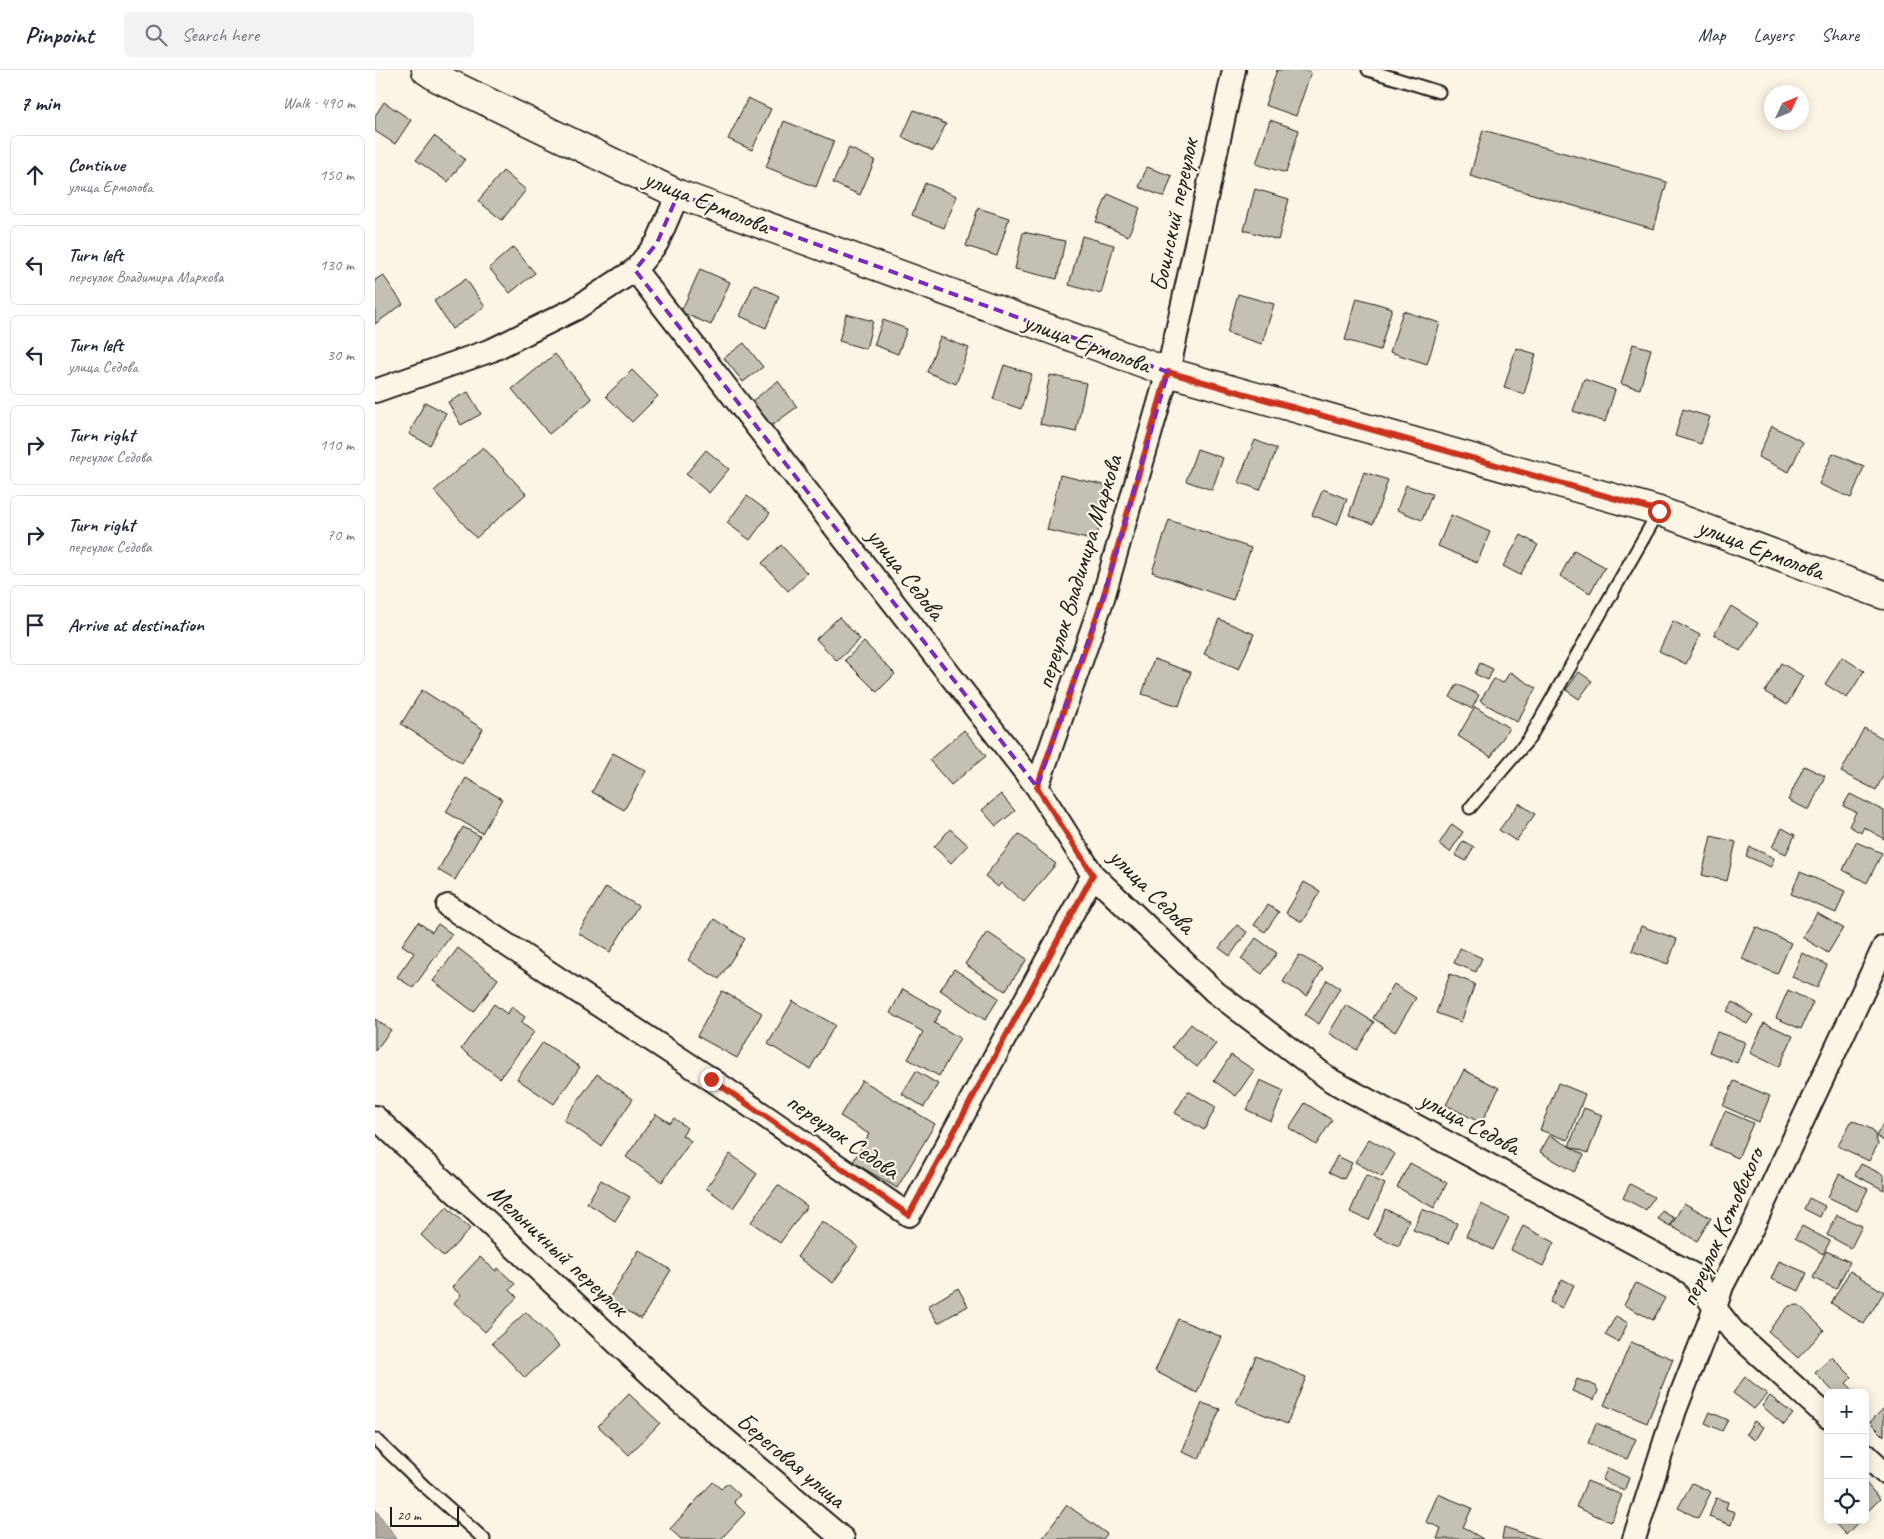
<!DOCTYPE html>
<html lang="en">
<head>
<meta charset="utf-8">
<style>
	:root { --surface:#fff; --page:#f2f2f3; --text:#1f2937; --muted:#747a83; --line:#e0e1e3 }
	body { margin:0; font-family:Caveat,sans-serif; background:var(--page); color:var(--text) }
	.controls { position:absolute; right:15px; bottom:15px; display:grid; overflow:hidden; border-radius:8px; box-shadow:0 2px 12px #0003 }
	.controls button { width:45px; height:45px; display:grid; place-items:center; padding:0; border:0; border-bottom:1px solid var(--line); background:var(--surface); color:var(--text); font:25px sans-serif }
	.compass { position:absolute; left:1389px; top:15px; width:45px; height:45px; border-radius:50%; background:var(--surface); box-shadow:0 2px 12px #0003; rotate:46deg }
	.scale { position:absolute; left:15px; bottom:12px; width:69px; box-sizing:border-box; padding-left:5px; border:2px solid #1c1c1c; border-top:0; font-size:14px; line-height:18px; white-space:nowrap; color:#1c1c1c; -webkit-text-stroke:4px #fcf5e5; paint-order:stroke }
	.stop { position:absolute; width:15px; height:15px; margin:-11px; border:4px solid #c8321e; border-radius:50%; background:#fff }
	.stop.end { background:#c8321e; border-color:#fff; box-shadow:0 1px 5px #0008 }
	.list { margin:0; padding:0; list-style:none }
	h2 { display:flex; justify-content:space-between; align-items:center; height:65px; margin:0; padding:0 20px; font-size:21px }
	h2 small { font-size:16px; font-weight:400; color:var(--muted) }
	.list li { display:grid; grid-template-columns:32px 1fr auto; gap:15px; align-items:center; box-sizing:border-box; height:80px; margin:0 10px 10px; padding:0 10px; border:1px solid var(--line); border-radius:8px }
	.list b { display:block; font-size:19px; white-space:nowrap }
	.list p { margin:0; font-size:16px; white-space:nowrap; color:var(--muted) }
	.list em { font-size:16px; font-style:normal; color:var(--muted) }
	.icon { flex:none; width:28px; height:28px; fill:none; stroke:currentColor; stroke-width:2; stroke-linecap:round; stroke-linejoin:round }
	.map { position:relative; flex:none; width:1509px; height:1469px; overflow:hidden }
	header { display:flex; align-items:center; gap:30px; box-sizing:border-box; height:70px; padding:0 25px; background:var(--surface); border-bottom:1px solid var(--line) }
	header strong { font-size:24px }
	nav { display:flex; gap:28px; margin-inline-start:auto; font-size:18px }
	.search { width:350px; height:45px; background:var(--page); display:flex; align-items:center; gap:12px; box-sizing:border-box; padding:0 18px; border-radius:8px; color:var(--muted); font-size:19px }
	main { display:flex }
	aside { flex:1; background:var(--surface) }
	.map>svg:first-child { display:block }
	.water { fill:#b0aba1; stroke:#75726c }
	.building { fill:#c4c0b3; stroke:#1c1c1c }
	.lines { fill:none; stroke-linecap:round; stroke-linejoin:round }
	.lane-casing { stroke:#1c1c1c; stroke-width:15 }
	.street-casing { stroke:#1c1c1c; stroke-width:26 }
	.secondary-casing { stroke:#1c1c1c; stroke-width:31 }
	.lane { stroke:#fcf5e5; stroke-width:11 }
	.street { stroke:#fcf5e5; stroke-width:22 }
	.secondary { stroke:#fcf5e5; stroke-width:28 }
	.route { stroke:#c8321e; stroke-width:6 }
	.marked { fill:none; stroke:#7b2cbf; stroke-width:4; stroke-dasharray:10 6; stroke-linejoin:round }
	.labels { text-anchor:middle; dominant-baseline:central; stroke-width:4.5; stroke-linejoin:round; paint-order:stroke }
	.street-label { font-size:25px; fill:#1c1c1c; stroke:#fcf5e5 }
</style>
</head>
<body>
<header>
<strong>Pinpoint</strong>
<div class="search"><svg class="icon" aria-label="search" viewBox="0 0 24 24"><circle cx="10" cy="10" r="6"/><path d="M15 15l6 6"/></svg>Search here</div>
<nav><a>Map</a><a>Layers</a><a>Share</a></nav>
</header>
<main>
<aside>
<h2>7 min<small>Walk · 490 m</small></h2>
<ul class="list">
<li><svg class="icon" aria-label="ahead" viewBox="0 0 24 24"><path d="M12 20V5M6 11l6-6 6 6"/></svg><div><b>Continue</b><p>улица Ермолова</p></div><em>150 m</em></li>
<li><svg class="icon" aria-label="left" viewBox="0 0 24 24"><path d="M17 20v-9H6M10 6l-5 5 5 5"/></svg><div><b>Turn left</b><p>переулок Владимира Маркова</p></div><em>130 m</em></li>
<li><svg class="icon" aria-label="left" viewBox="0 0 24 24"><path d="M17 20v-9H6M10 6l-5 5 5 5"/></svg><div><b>Turn left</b><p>улица Седова</p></div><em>30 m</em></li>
<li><svg class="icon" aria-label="right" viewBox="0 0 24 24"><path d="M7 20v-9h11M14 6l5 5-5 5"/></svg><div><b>Turn right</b><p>переулок Седова</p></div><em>110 m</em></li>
<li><svg class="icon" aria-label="right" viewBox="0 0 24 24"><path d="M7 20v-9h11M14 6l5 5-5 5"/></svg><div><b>Turn right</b><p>переулок Седова</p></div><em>70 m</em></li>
<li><svg class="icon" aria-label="arrive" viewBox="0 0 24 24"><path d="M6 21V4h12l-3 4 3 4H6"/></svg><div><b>Arrive at destination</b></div></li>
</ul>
</aside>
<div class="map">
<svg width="1509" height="1469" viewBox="0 0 1509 1469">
	<rect width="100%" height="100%" fill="#fcf5e5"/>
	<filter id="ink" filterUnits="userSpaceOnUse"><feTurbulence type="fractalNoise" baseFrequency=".02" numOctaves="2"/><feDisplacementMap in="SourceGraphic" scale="10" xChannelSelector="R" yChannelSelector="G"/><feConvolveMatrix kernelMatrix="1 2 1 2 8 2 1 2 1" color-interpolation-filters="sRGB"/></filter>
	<g filter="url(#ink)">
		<path class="water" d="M 0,1439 L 22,1469 L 0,1469 Z"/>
		<path class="building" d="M 902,0 L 930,0 L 936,2 L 921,46 L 890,35 Z
			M 373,28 L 396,39 L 377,80 L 353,69 Z
			M 9,32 L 36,50 L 20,74 L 0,61 L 0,46 Z
			M 539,40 L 571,54 L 558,81 L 527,67 Z
			M 895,50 L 924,60 L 911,103 L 881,94 Z
			M 409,51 L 459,71 L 441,117 L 391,97 Z
			M 1108,60 L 1292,112 L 1279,159 L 1095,106 Z
			M 59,66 L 90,89 L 73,112 L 41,90 Z
			M 474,78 L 500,90 L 485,125 L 458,113 Z
			M 772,97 L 797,106 L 789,127 L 764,117 Z
			M 128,101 L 151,120 L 127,150 L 103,131 Z
			M 550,113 L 582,126 L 569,158 L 537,145 Z
			M 880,119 L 914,129 L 903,170 L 869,160 Z
			M 733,124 L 765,138 L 753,166 L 721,152 Z
			M 603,138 L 634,148 L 622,186 L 591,176 Z
			M 648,162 L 690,171 L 682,209 L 640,199 Z
			M 707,166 L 739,175 L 726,224 L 694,215 Z
			M 138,177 L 160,203 L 135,223 L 114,198 Z
			M 325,199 L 355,212 L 336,255 L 306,242 Z
			M 8,205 L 28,234 L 0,254 L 0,210 Z
			M 91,209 L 110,237 L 77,259 L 59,231 Z
			M 379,214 L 404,226 L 391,258 L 365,246 Z
			M 863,224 L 899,234 L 887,274 L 852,263 Z
			M 982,228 L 1017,238 L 1005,280 L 970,270 Z
			M 1028,241 L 1065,253 L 1052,294 L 1015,282 Z
			M 471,244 L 498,251 L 491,279 L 464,271 Z
			M 508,250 L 532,259 L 523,284 L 499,275 Z
			M 565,267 L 594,278 L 581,314 L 552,302 Z
			M 369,273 L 388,297 L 368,312 L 349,288 Z
			M 1258,274 L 1276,279 L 1265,319 L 1246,314 Z
			M 1141,278 L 1161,284 L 1149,324 L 1129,318 Z
			M 180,284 L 217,329 L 174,364 L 137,319 Z
			M 629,295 L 657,304 L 646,339 L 618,329 Z
			M 257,300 L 283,326 L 257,352 L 231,326 Z
			M 675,305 L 711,313 L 701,362 L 665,354 Z
			M 1209,309 L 1240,320 L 1230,352 L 1198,341 Z
			M 403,311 L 422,337 L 396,356 L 377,331 Z
			M 93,322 L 106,344 L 86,355 L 73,332 Z
			M 50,332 L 71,343 L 55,375 L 34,364 Z
			M 1308,339 L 1335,347 L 1326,374 L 1300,366 Z
			M 1397,356 L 1428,372 L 1414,402 L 1383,387 Z
			M 880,370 L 902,379 L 885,420 L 863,412 Z
			M 108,377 L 151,424 L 101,468 L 59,421 Z
			M 822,379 L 848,388 L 837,420 L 811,411 Z
			M 331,380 L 354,399 L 334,423 L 311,404 Z
			M 1458,383 L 1489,397 L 1476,428 L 1444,414 Z
			M 989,402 L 1013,410 L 998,454 L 974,445 Z
			M 685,405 L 733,416 L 721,471 L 672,460 Z
			M 1031,415 L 1057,424 L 1047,450 L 1022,440 Z
			M 948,419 L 972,429 L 962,455 L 937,445 Z
			M 372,426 L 395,443 L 375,470 L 352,453 Z
			M 1076,445 L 1115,462 L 1102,493 L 1063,476 Z
			M 794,450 L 876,478 L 858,530 L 777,502 Z
			M 1146,465 L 1163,475 L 1145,505 L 1128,496 Z
			M 406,475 L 432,503 L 413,521 L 387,493 Z
			M 1199,480 L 1230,497 L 1215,523 L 1185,506 Z
			M 1356,536 L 1383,553 L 1365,581 L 1339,564 Z
			M 464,547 L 485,569 L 462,591 L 441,569 Z
			M 844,549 L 879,564 L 864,599 L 829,584 Z
			M 1298,551 L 1325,565 L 1311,594 L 1284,581 Z
			M 489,572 L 520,604 L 502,622 L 470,590 Z
			M 1467,587 L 1489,601 L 1472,628 L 1450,614 Z
			M 779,589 L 816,602 L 804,636 L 767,624 Z
			M 1105,593 L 1118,599 L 1113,610 L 1100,604 Z
			M 1406,593 L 1428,606 L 1412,635 L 1390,622 Z
			M 1135,602 L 1161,618 L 1142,652 L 1105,631 L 1119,609 L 1128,613 Z
			M 1204,602 L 1217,611 L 1204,629 L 1191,620 Z
			M 1082,614 L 1104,625 L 1097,639 L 1075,627 Z
			M 47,620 L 108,659 L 87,693 L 26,654 Z
			M 1100,637 L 1134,658 L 1116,687 L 1083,666 Z
			M 1489,658 L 1509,669 L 1509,704 L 1501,720 L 1466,702 Z
			M 589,660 L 611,686 L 576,715 L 554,690 Z
			M 238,683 L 271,701 L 249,740 L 217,722 Z
			M 1429,696 L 1450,706 L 1434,740 L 1413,730 Z
			M 91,708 L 127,729 L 107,763 L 71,742 Z
			M 626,724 L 640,741 L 621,756 L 607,740 Z
			M 1475,724 L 1509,741 L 1509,769 L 1489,757 L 1486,763 L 1474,756 L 1481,742 L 1468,736 Z
			M 1144,733 L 1160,744 L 1141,771 L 1124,760 Z
			M 1077,754 L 1088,762 L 1075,782 L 1064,774 Z
			M 88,757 L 105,766 L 80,810 L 63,800 Z
			M 1407,758 L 1420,765 L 1411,784 L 1397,777 Z
			M 575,759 L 593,775 L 576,793 L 559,777 Z
			M 644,764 L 681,794 L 649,832 L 626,813 L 623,817 L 610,806 Z
			M 1336,766 L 1361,772 L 1352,811 L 1327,805 Z
			M 1088,771 L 1099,777 L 1091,791 L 1080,785 Z
			M 1481,772 L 1507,783 L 1492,813 L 1468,800 Z
			M 1375,777 L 1399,788 L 1396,797 L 1371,786 Z
			M 1425,802 L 1470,821 L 1461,843 L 1416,824 Z
			M 929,812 L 945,821 L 927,852 L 911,843 Z
			M 231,817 L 263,836 L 235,882 L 203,863 Z
			M 893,835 L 904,842 L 890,862 L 879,855 Z
			M 1442,843 L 1468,858 L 1453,883 L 1427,867 Z
			M 339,849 L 370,869 L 344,909 L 313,890 Z
			M 43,852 L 57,862 L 63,854 L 77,864 L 38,918 L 22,907 L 39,883 L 27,875 Z
			M 862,855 L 872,862 L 855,886 L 844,878 Z
			M 1266,856 L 1302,869 L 1293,894 L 1257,881 Z
			M 1381,857 L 1416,873 L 1402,904 L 1367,889 Z
			M 612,862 L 652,889 L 630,921 L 590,894 Z
			M 881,868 L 902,883 L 887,904 L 866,889 Z
			M 83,878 L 123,909 L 99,942 L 58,911 Z
			M 1085,878 L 1107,888 L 1101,902 L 1079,893 Z
			M 1427,883 L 1452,895 L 1442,918 L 1417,907 Z
			M 924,885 L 948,898 L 932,926 L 908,912 Z
			M 579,899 L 624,928 L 610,950 L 565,920 Z
			M 1075,904 L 1100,914 L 1086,952 L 1061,943 Z
			M 952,910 L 965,918 L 944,954 L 930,945 Z
			M 1019,914 L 1041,928 L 1020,962 L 998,948 Z
			M 528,919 L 566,941 L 559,953 L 585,968 L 564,1006 L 533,989 L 548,962 L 515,943 Z
			M 1413,920 L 1438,932 L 1426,959 L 1401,948 Z
			M 347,921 L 387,943 L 362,988 L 322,966 Z
			M 418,931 L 460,955 L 435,999 L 393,974 Z
			M 1358,932 L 1378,945 L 1372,954 L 1352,941 Z
			M 119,934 L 132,944 L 137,937 L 150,947 L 146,953 L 159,962 L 125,1008 L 86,979 Z
			M 971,935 L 999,952 L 982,980 L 954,963 Z
			M 0,949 L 16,960 L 0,981 Z
			M 1389,953 L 1418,966 L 1404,997 L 1375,983 Z
			M 816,954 L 841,974 L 822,997 L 797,977 Z
			M 1342,962 L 1370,972 L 1362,993 L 1334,982 Z
			M 168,972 L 205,997 L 179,1034 L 142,1009 Z
			M 856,985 L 879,1000 L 861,1026 L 839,1011 Z
			M 1089,1000 L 1124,1018 L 1106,1053 L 1071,1035 Z
			M 541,1001 L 563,1014 L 549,1037 L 527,1024 Z
			M 222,1004 L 258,1029 L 226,1076 L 189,1050 Z
			M 487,1010 L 560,1054 L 522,1118 L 478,1092 L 494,1064 L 465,1046 Z
			M 885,1010 L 909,1021 L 896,1051 L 872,1040 Z
			M 1359,1011 L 1395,1026 L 1384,1052 L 1348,1036 Z
			M 1183,1013 L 1210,1024 L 1193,1070 L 1165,1060 Z
			M 813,1021 L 841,1037 L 829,1060 L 800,1043 Z
			M 930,1033 L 957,1050 L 941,1075 L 914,1058 Z
			M 1209,1038 L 1227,1045 L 1213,1083 L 1194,1076 Z
			M 1350,1041 L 1378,1053 L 1363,1088 L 1335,1076 Z
			M 281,1044 L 295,1053 L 299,1048 L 312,1058 L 307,1065 L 316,1071 L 287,1112 L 251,1087 Z
			M 1477,1050 L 1498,1060 L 1503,1074 L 1494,1091 L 1463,1076 Z
			M 1509,1052 L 1509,1071 L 1501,1066 Z
			M 1175,1065 L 1209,1085 L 1199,1102 L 1165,1082 Z
			M 994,1069 L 1020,1084 L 1007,1107 L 980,1092 Z
			M 355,1084 L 382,1104 L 358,1138 L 331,1118 Z
			M 962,1086 L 977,1093 L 969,1109 L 954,1102 Z
			M 1035,1093 L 1072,1113 L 1059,1138 L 1022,1117 Z
			M 1486,1094 L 1509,1105 L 1509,1120 L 1480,1105 Z
			M 1464,1104 L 1493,1119 L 1482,1141 L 1453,1127 Z
			M 991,1105 L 1010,1114 L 994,1150 L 975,1142 Z
			M 226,1110 L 255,1127 L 240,1151 L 212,1133 Z
			M 1255,1114 L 1279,1127 L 1271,1140 L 1248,1128 Z
			M 403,1115 L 432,1136 L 405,1173 L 376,1152 Z
			M 1434,1128 L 1450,1136 L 1445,1147 L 1429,1139 Z
			M 1309,1133 L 1336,1148 L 1322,1171 L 1296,1156 Z
			M 1106,1134 L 1134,1148 L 1118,1180 L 1091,1166 Z
			M 72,1137 L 95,1159 L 69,1187 L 46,1165 Z
			M 1010,1139 L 1034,1150 L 1024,1176 L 999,1165 Z
			M 1047,1139 L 1082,1153 L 1074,1174 L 1038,1160 Z
			M 1287,1141 L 1299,1148 L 1295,1156 L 1283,1149 Z
			M 1462,1145 L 1487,1156 L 1476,1178 L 1452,1165 Z
			M 447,1151 L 483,1177 L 458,1213 L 422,1187 Z
			M 1148,1156 L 1179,1172 L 1168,1196 L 1136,1180 Z
			M 1427,1156 L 1455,1171 L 1448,1184 L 1420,1168 Z
			M 264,1180 L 296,1200 L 266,1249 L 233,1230 Z
			M 1451,1181 L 1475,1192 L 1461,1219 L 1438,1208 Z
			M 105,1187 L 121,1201 L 123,1198 L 140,1214 L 135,1220 L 142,1227 L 110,1262 L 79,1233 L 86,1225 L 77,1217 Z
			M 1404,1191 L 1432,1203 L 1424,1221 L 1396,1209 Z
			M 1475,1201 L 1509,1222 L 1489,1254 L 1456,1233 Z
			M 1187,1209 L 1199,1215 L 1187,1238 L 1175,1232 Z
			M 1261,1213 L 1290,1228 L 1278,1250 L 1249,1235 Z
			M 583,1218 L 593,1236 L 563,1253 L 553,1236 Z
			M 1424,1235 L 1449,1260 L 1423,1288 L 1393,1261 L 1414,1236 Z
			M 151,1242 L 184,1276 L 150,1308 L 117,1273 Z
			M 1241,1246 L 1253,1253 L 1243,1272 L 1230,1265 Z
			M 803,1249 L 847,1267 L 822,1323 L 780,1301 Z
			M 1256,1272 L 1298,1289 L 1272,1353 L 1229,1335 Z
			M 881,1286 L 931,1307 L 912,1354 L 861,1333 Z
			M 1457,1287 L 1477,1307 L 1471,1313 L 1481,1323 L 1460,1323 L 1440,1303 Z
			M 1370,1307 L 1392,1324 L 1379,1339 L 1358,1323 Z
			M 1202,1309 L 1221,1316 L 1223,1321 L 1219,1330 L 1197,1321 Z
			M 254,1324 L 285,1353 L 254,1385 L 223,1356 Z
			M 1395,1326 L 1418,1344 L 1409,1355 L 1387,1336 Z
			M 827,1333 L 845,1339 L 824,1389 L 807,1382 Z
			M 1509,1338 L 1509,1366 L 1495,1352 Z
			M 1335,1342 L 1353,1350 L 1347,1361 L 1330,1353 Z
			M 1379,1351 L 1388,1357 L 1380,1370 L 1371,1364 Z
			M 1221,1353 L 1261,1369 L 1252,1389 L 1213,1373 Z
			M 1233,1398 L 1254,1408 L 1249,1421 L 1227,1410 Z
			M 1212,1411 L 1247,1425 L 1236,1452 L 1201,1437 Z
			M 338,1412 L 346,1419 L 352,1413 L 365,1425 L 359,1432 L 370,1443 L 346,1469 L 306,1469 L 295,1459 Z
			M 1490,1412 L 1505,1429 L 1490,1444 Z
			M 1317,1413 L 1336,1422 L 1323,1448 L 1303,1438 Z
			M 1063,1424 L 1097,1438 L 1088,1457 L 1108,1469 L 1062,1469 L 1066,1458 L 1051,1452 Z
			M 1341,1428 L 1353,1432 L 1351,1439 L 1360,1442 L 1356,1455 L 1334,1447 Z
			M 692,1435 L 732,1464 L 728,1469 L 667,1469 Z
			M 1457,1450 L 1485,1450 L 1471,1465 Z
			M 1129,1457 L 1165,1469 L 1127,1469 Z"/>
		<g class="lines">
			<defs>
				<path id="lane" d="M 993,0 L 1064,22
					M 1095,738 L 1154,669 L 1284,441
					M 0,1369 L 48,1415 L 109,1469"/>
				<path id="street" d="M 303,124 L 282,173 L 260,200 L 662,717 L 718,805 L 840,922 L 957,1011 L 1317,1204 L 1340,1238 L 1358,1261 L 1453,1347
					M 0,321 L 117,280 L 200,239 L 260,200
					M 662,717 L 728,528 L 793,302 L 859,0
					M 73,836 L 336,1009 L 534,1145 L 718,805
					M 0,1047 L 301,1328 L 468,1469
					M 1490,1384 L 1509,1402
					M 1259,1469 L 1300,1340 L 1340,1238 L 1347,1216 L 1377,1158 L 1509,877"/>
				<path id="secondary" d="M 51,0 L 63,8 L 303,124 L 793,302 L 1284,441 L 1509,525"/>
			</defs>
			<use href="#lane" class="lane-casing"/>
			<use href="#street" class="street-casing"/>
			<use href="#secondary" class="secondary-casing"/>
			<use href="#lane" class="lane"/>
			<use href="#street" class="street"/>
			<use href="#secondary" class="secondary"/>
		</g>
	</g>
	<g class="lines" filter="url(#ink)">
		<path class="route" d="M 336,1009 L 534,1145 L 718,805 L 662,717 L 728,528 L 793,302 L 1284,441"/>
	</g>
	<path class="marked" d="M 303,124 L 793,302 L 728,528 L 662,717 L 260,200 L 282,173 Z"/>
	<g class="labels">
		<g class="street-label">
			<text transform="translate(332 132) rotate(22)">улица Ермолова</text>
			<text transform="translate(799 145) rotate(-78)">Боинский переулок</text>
			<text transform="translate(712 273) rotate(20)">улица Ермолова</text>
			<text transform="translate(1386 479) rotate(21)">улица Ермолова</text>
			<text transform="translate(704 502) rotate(-73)">переулок Владимира Маркова</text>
			<text transform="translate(531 504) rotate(52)">улица Седова</text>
			<text transform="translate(777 821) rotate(45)">улица Седова</text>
			<text transform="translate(1095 1053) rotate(28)">улица Седова</text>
			<text transform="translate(468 1066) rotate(35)">переулок Седова</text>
			<text transform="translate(1347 1157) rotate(-66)">переулок Котовского</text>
			<text transform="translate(183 1180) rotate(43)">Мельничный переулок</text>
			<text transform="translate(416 1390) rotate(40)">Береговая улица</text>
		</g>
	</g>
</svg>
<div class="controls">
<button>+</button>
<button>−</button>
<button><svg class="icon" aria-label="locate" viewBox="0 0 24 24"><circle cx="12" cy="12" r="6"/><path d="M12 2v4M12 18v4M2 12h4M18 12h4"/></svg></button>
</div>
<svg class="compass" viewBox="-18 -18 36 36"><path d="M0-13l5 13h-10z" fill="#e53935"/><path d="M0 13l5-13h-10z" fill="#747a83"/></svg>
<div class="scale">20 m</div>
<div class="stop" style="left:1284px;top:441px"></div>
<div class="stop end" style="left:336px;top:1009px"></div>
</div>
</main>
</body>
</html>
